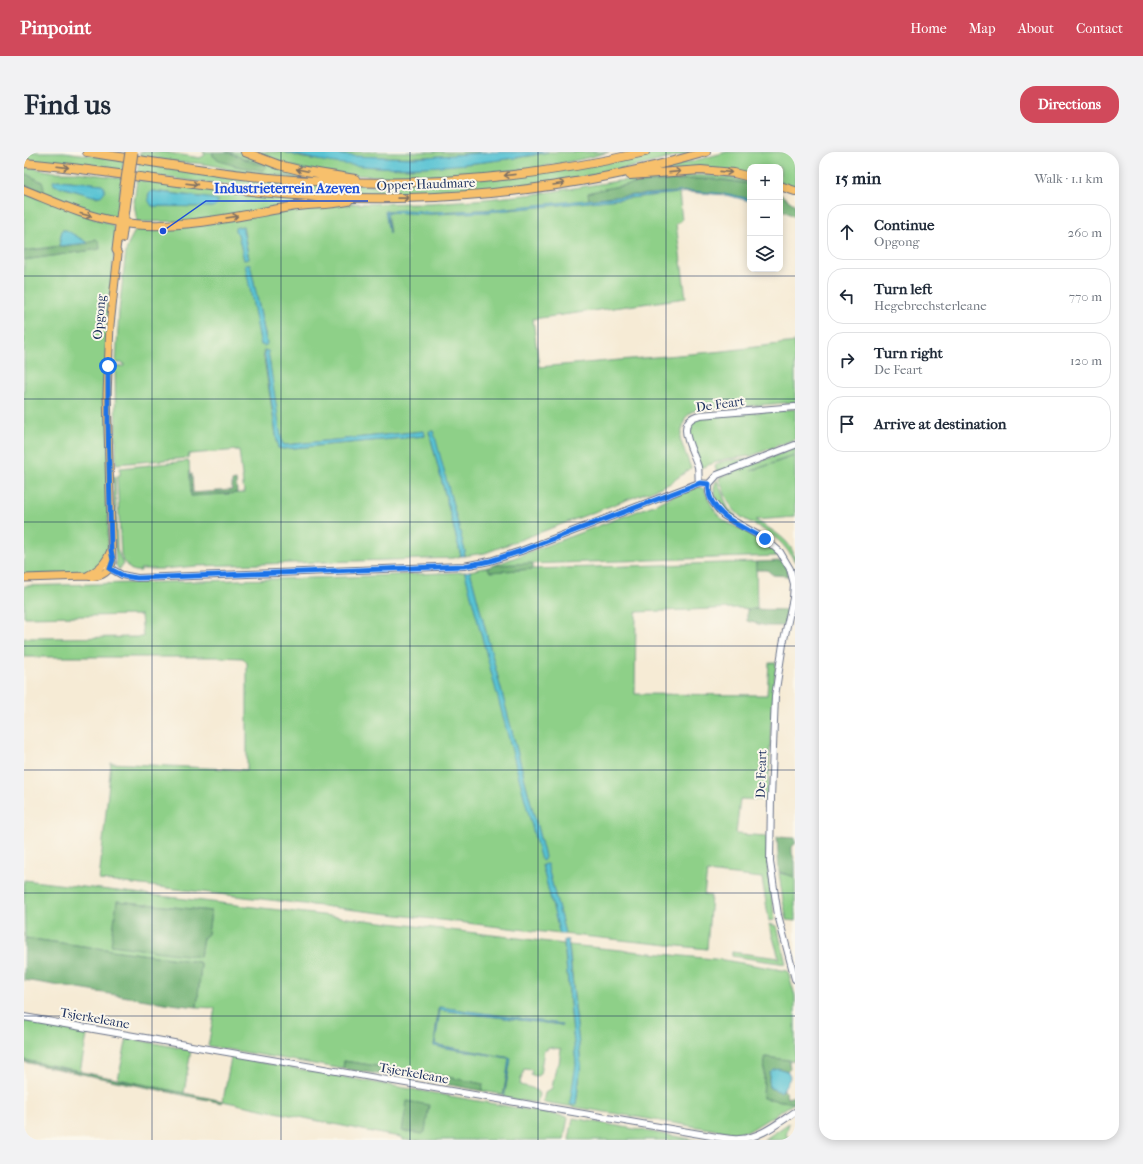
<!DOCTYPE html>
<html lang="en">
<head>
<meta charset="utf-8">
<style>
	:root { --surface:#fff; --page:#f2f2f3; --text:#1f2937; --muted:#747a83; --line:#e0e1e3; --accent:#d1495b }
	body { margin:0; font-family:"IM FELL French Canon",serif; background:var(--page); color:var(--text) }
	.controls { position:absolute; right:12px; top:12px; display:grid; overflow:hidden; border-radius:8px; box-shadow:0 2px 10px #0003 }
	.controls button { width:36px; height:36px; display:grid; place-items:center; padding:0; border:0; border-bottom:1px solid var(--line); background:var(--surface); color:var(--text); font:20px sans-serif }
	.stop { position:absolute; width:12px; height:12px; margin:-9px; border:3px solid #1a73e8; border-radius:50%; background:#fff }
	.stop.end { background:#1a73e8; border-color:#fff; box-shadow:0 1px 4px #0008 }
	.list { margin:0; padding:0; list-style:none }
	h2 { display:flex; justify-content:space-between; align-items:center; height:52px; margin:0; padding:0 16px; font-size:17px }
	h2 small { font-size:13px; font-weight:400; color:var(--muted) }
	.list li { display:grid; grid-template-columns:26px 1fr auto; gap:12px; align-items:center; box-sizing:border-box; height:56px; margin:0 8px 8px; padding:0 8px; border:1px solid var(--line); border-radius:16px }
	.list b { display:block; font-size:15px; white-space:nowrap }
	.list p { margin:0; font-size:13px; white-space:nowrap; color:var(--muted) }
	.list em { font-size:13px; font-style:normal; color:var(--muted) }
	.icon { flex:none; width:22px; height:22px; fill:none; stroke:currentColor; stroke-width:2; stroke-linecap:round; stroke-linejoin:round }
	.map { position:relative; flex:none; width:771px; height:988px; overflow:hidden; border-radius:16px }
	header { display:flex; align-items:center; gap:24px; box-sizing:border-box; height:56px; padding:0 20px; background:var(--accent); color:#fff }
	header strong { font-size:19px }
	nav { display:flex; gap:22px; margin-inline-start:auto; font-size:14px }
	.intro { display:flex; align-items:center; justify-content:space-between; box-sizing:border-box; height:96px; padding:0 24px }
	h1 { margin:0; font-size:28px }
	.button { padding:10px 18px; border-radius:16px; background:var(--accent); color:#fff; font-size:14px; font-weight:700 }
	main { display:flex; gap:24px; padding:0 24px }
	aside { flex:1; background:var(--surface); border-radius:16px; box-shadow:0 2px 10px #0003 }
	.map>svg:first-child { display:block }
	.green { fill:#8ed088; stroke:#548073; fill-rule:evenodd }
	.forest { fill:#72b274; stroke:#467069 }
	.water { fill:#58c3d3; stroke:#3a7998 }
	.lines { fill:none; stroke-linecap:round; stroke-linejoin:round }
	.minor-casing { stroke:#687188; stroke-width:8 }
	.major-casing { stroke:#687188; stroke-width:9 }
	.highway-casing { stroke:#687188; stroke-width:10 }
	.minor { stroke:#fff; stroke-width:6 }
	.major { stroke:#f7c06c; stroke-width:7 }
	.highway { stroke:#f7c06c; stroke-width:8 }
	.major-bridge-casing { stroke:#687188; stroke-width:9; stroke-linecap:butt }
	.major-bridge { stroke:#f7c06c; stroke-width:7 }
	.oneway { stroke:#7e7064 }
	.route { stroke:#1a73e8; stroke-width:5 }
	.grid { fill:none; stroke:#1b2f5e; stroke-width:1; stroke-opacity:0.55 }
	.labels { text-anchor:middle; dominant-baseline:central; stroke-width:4; stroke-linejoin:round; paint-order:stroke }
	.street-label { font-size:13px; fill:#1b2f5e; stroke:#fbf7ec }
	.leader { fill:none; stroke:#1d4ed8; stroke-width:1.5 }
	.callout-dot { fill:#1d4ed8; stroke:#fbf7ec; stroke-width:1.5 }
	.callout-label { font-size:14px; text-anchor:middle; font-weight:bold; fill:#1d4ed8; stroke:#fbf7ec; stroke-width:4; stroke-linejoin:round; paint-order:stroke }
</style>
</head>
<body>
<header>
<strong>Pinpoint</strong>
<nav><a>Home</a><a>Map</a><a>About</a><a>Contact</a></nav>
</header>
<div class="intro"><h1>Find us</h1><a class="button">Directions</a></div>
<main>
<div class="map">
<svg width="771" height="988" viewBox="0 0 771 988">
	<rect width="100%" height="100%" fill="#fbf7ec"/>
	<filter id="ink" filterUnits="userSpaceOnUse"><feTurbulence type="fractalNoise" baseFrequency=".025" numOctaves="2"/><feDisplacementMap in="SourceGraphic" scale="8" xChannelSelector="R" yChannelSelector="G"/><feConvolveMatrix kernelMatrix="1 2 1 2 8 2 1 2 1" color-interpolation-filters="sRGB"/></filter>
	<filter id="wash" filterUnits="userSpaceOnUse"><feTurbulence type="fractalNoise" baseFrequency=".012" numOctaves="4" result="noise"/><feDisplacementMap in="SourceGraphic" scale="16" xChannelSelector="R" yChannelSelector="G"/><feGaussianBlur stdDeviation="0.9" result="paint"/><feColorMatrix in="noise" values="0 0 0 0 0 0 0 0 0 0 0 0 0 0 0 0 0 1.4 0 .05"/><feComposite in="paint" operator="in"/></filter>
	<g filter="url(#wash)">
		<rect width="100%" height="100%" fill="#f6ebd5"/>
		<path class="green" d="M 0,0 L 40,0 L 100,8 L 98,20 L 0,8 Z
			M 116,0 L 139,0 L 176,6 L 181,3 L 179,0 L 189,0 L 189,4 C 211,15 215,17 240,13 L 228,10 L 204,0 L 218,0 L 316,27 L 264,24 L 212,19 L 187,13 L 170,11 L 159,11 L 116,4 Z
			M 226,0 L 260,0 L 279,6 L 351,15 L 386,16 L 451,11 L 505,4 L 524,0 L 585,0 C 525,18 459,22 396,24 C 363,25 331,24 299,20 C 291,18 283,18 275,16 C 258,12 242,5 226,0 Z
			M 307,0 L 468,0 C 432,4 396,6 359,5 C 342,5 324,5 307,0 Z
			M 634,0 L 670,0 C 649,5 629,11 608,15 C 524,34 437,43 351,43 C 271,43 192,32 113,22 L 115,10 L 350,34 L 606,7 Z
			M 703,0 L 771,0 L 771,37 L 756,32 L 756,15 L 726,15 L 726,23 L 630,19 Z
			M 0,14 L 30,20 L 53,20 L 98,26 L 93,66 L 87,67 L 0,36 L 0,33 L 19,40 L 18,30 L 0,21 ZM 34,28 L 77,32 L 74,45 L 30,33 Z
			M 658,23 L 696,24 L 726,29 L 726,32 C 681,21 609,29 565,41 L 565,48 C 515,54 465,58 415,60 C 397,61 379,57 361,59 L 366,81 L 363,60 L 406,62 L 464,60 L 655,41 L 658,68 L 652,72 L 662,146 L 509,167 L 515,215 L 700,199 L 771,190 L 771,250 L 669,259 L 661,266 L 656,287 L 667,316 L 645,332 L 461,401 L 440,404 L 441,399 L 409,279 L 405,280 L 437,404 L 430,406 L 172,414 L 138,417 L 116,417 L 117,419 L 111,419 L 106,417 L 100,410 L 97,403 L 93,324 L 96,323 L 96,316 L 165,309 L 167,344 L 220,341 L 215,298 L 165,302 L 164,306 L 92,312 L 91,215 L 100,214 L 100,211 L 92,211 L 95,159 L 102,99 L 105,90 L 113,75 L 131,77 L 146,77 L 315,52 L 406,51 L 451,48 L 512,42 L 594,29 ZM 219,74 L 225,107 L 220,108 L 214,82 L 211,76 ZM 222,112 L 226,112 L 243,191 L 237,193 ZM 244,199 L 257,291 L 261,293 L 400,279 L 401,284 L 259,297 L 254,296 L 239,200 Z
			M 113,28 L 305,48 L 170,69 L 113,70 L 110,51 ZM 128,39 L 178,45 L 188,55 L 128,54 L 124,43 Z
			M 0,40 L 87,72 L 91,78 L 92,82 L 88,120 L 89,121 L 85,157 L 84,397 C 80,410 73,417 60,421 L 0,423 L 0,108 L 76,97 L 72,87 L 64,91 L 40,78 L 38,78 L 35,94 L 0,99 Z
			M 771,257 L 771,287 L 727,304 L 701,307 L 676,316 L 663,279 L 668,269 L 676,265 Z
			M 771,296 L 771,303 L 727,319 L 771,304 L 771,365 L 731,368 C 746,377 771,389 771,410 C 760,390 749,383 730,372 C 724,369 717,366 712,360 C 703,351 700,338 695,327 L 696,325 Z
			M 726,308 L 693,321 L 691,314 C 699,306 715,308 726,308 Z
			M 89,324 L 91,324 L 93,398 L 99,412 L 95,418 L 92,413 L 91,397 Z
			M 693,328 L 704,356 L 712,365 L 711,366 C 697,361 684,342 693,328 Z
			M 675,335 L 680,337 C 684,346 688,356 695,364 C 710,379 746,383 753,404 L 471,413 L 632,352 L 649,344 Z
			M 732,410 L 733,457 L 713,456 L 612,460 L 611,542 L 743,543 L 745,511 L 752,511 L 747,571 L 744,648 L 716,647 L 712,682 L 743,684 L 744,721 L 751,768 L 745,769 L 738,726 L 683,720 L 680,743 L 687,744 L 683,797 L 539,782 L 541,781 L 523,713 L 518,713 L 536,782 L 75,728 L 87,611 L 223,618 L 223,511 L 219,506 L 193,505 L 0,505 L 0,486 L 119,485 L 117,463 L 0,465 L 0,434 L 323,425 L 441,420 L 518,708 L 521,705 L 446,419 L 464,415 L 466,420 L 509,417 Z
			M 755,721 L 768,724 L 771,727 L 771,769 L 763,768 L 759,749 Z
			M 0,728 L 494,786 L 540,792 L 552,912 L 552,952 L 557,913 L 545,793 L 700,808 L 764,819 L 771,844 L 771,909 L 741,905 L 739,946 L 770,951 L 725,979 L 711,981 L 519,950 L 521,941 L 528,936 L 532,915 L 535,912 L 537,897 L 524,895 L 523,898 L 520,898 L 516,922 L 513,924 L 507,923 L 508,918 L 500,917 L 498,926 L 497,926 L 496,933 C 503,935 511,935 515,942 L 513,951 L 480,946 L 487,906 L 413,893 L 411,892 L 415,858 L 538,873 L 416,855 L 414,856 L 410,894 L 485,906 L 486,907 L 479,943 L 458,939 L 458,932 L 414,923 L 320,909 L 319,917 L 184,894 L 191,856 L 173,855 L 177,813 L 175,810 L 1,786 ZM 93,749 L 187,759 L 184,782 L 179,786 L 176,805 Z
			M 745,772 L 753,774 L 762,812 L 708,804 L 708,800 L 755,806 Z
			M 0,868 L 64,879 L 56,919 L 0,908 Z
			M 103,886 L 167,898 L 160,941 L 94,927 Z
			M 207,905 L 544,965 L 540,988 L 379,988 L 379,986 L 377,985 L 358,982 L 203,950 L 199,949 Z
			M 549,966 L 672,988 L 545,988 Z
			M 765,971 L 762,984 L 771,986 L 771,988 L 740,988 Z"/>
		<path class="forest" d="M 189,0 L 204,0 L 228,10 L 241,13 L 242,16 L 239,19 C 221,15 204,15 189,4 Z
			M 0,21 L 18,30 L 20,36 L 19,40 L 0,33 Z
			M 673,27 L 690,27 L 726,32 L 726,47 C 672,35 619,42 565,48 L 564,41 C 600,31 636,29 673,27 Z
			M 756,42 L 771,53 L 771,65 L 756,57 Z
			M 72,87 C 76,89 76,93 76,97 L 0,108 L 0,99 L 64,91 Z
			M 166,322 L 168,322 L 169,341 L 208,338 L 208,329 L 212,328 L 213,341 L 167,344 Z
			M 758,409 L 763,417 L 765,424 L 749,423 L 743,418 L 732,418 L 732,410 Z
			M 509,411 L 509,417 L 466,420 L 464,417 L 464,415 L 471,413 Z
			M 723,457 L 764,458 L 760,474 L 742,474 L 723,469 Z
			M 753,685 L 771,686 L 771,692 L 768,695 L 768,701 L 771,710 L 771,727 L 768,724 L 755,720 Z
			M 93,749 L 187,759 L 184,782 L 179,786 L 176,805 L 87,793 Z
			M 1,786 L 175,810 L 177,813 L 173,855 L 147,852 L 0,828 Z
			M 741,905 L 765,908 L 766,916 L 763,919 L 758,917 L 746,920 L 745,927 L 746,936 L 757,940 L 759,938 L 762,941 L 763,946 L 771,944 L 771,951 L 739,946 Z
			M 0,908 L 199,949 L 198,951 L 0,910 Z
			M 320,909 L 414,923 L 459,932 L 458,939 L 410,930 L 319,917 Z
			M 383,949 L 405,953 L 401,980 L 398,982 L 378,979 Z"/>
		<path class="water" d="M 260,0 L 307,0 L 318,3 L 329,4 L 390,6 L 468,0 L 524,0 C 503,5 482,7 460,10 C 393,18 325,19 260,0 Z
			M 34,28 L 78,32 L 80,34 L 81,39 L 77,44 L 69,44 L 30,33 L 29,29 Z
			M 128,39 L 191,47 L 194,49 C 193,53 191,54 188,55 L 128,54 C 124,49 122,43 128,39 Z
			M 666,39 L 704,42 L 726,47 L 726,49 L 702,43 L 665,40 L 464,60 L 406,62 L 363,60 L 365,82 L 361,59 L 384,58 L 407,60 L 464,58 L 591,45 Z
			M 219,74 L 219,78 L 225,107 L 220,108 L 214,82 L 211,79 L 211,76 Z
			M 38,78 L 42,78 L 64,91 L 35,94 Z
			M 221,112 L 226,112 L 243,192 L 241,194 L 237,193 Z
			M 240,198 L 244,199 L 258,291 L 261,293 L 400,279 L 401,284 L 259,297 L 254,296 Z
			M 405,279 L 409,279 L 412,288 L 441,399 L 440,404 L 437,404 Z
			M 446,419 L 521,705 L 520,708 L 518,709 L 516,705 L 441,421 L 441,420 Z
			M 521,712 L 523,712 L 541,781 L 539,782 L 536,782 L 535,779 L 518,713 Z
			M 540,788 L 544,788 L 557,913 L 552,952 L 550,953 L 547,953 L 546,950 L 552,912 Z
			M 415,855 L 538,872 L 538,873 L 416,858 L 411,892 L 413,893 L 487,906 L 480,943 L 485,906 L 410,894 Z
			M 753,916 L 763,919 L 766,925 L 765,928 L 757,940 L 746,936 L 745,927 L 746,920 L 749,917 Z"/>
	</g>
	<g filter="url(#ink)">
		<g class="lines">
			<defs>
				<path id="minor" d="M 675,331 C 674,326 675,320 674,315 C 670,299 648,269 676,263 L 771,255
					M 685,332 L 685,340 L 688,349 L 699,363 L 741,387 L 756,400 L 766,417 L 770,432 L 769,446 L 759,492 L 751,544 L 747,646 L 746,710 L 754,763 L 771,827
					M 82,414 L 98,423 L 113,426 L 440,414 L 466,409 L 497,399 L 675,331 L 685,332 L 693,323 L 771,293
					M 0,865 L 693,985 C 700,986 708,988 715,987 C 736,986 754,971 771,960"/>
				<path id="major" d="M 98,87 L 105,35
					M 63,424 C 76,417 82,411 87,398
					M 0,426 L 63,424 C 74,426 84,422 88,411 L 83,242 L 86,173 L 94,102 L 92,98 L 100,34"/>
				<path id="highway" d="M 63,0 C 131,10 200,23 269,28 C 387,36 506,27 621,0
					M 221,0 L 255,13 L 275,18 L 331,27
					M 0,11 C 83,18 165,34 247,41 C 393,55 542,41 682,0
					M 606,23 L 677,18 L 710,21 L 726,25
					M 756,34 L 771,39
					M 0,38 C 33,51 59,64 95,70 C 148,80 213,64 266,55 C 285,52 305,53 324,49"/>
			</defs>
			<use href="#minor" class="minor-casing"/>
			<use href="#major" class="major-casing"/>
			<use href="#highway" class="highway-casing"/>
			<use href="#minor" class="minor"/>
			<use href="#major" class="major"/>
			<use href="#highway" class="highway"/>
			<defs>
				<path id="major-bridge" d="M 100,34 L 105,0
					M 105,35 L 110,0"/>
			</defs>
			<use href="#major-bridge" class="major-bridge-casing"/>
			<use href="#major-bridge" class="major-bridge"/>
		</g>
		<defs><path id="oneway-shaft" d="M-6 0H5M1.5-3L5.5 0L1.5 3" fill="none" stroke-width="1.6" stroke-linecap="round" stroke-linejoin="round"/></defs>
		<g class="oneway">
			<use href="#oneway-shaft" transform="translate(39 15) rotate(7)"/>
			<use href="#oneway-shaft" transform="translate(278 18) rotate(-168)"/>
			<use href="#oneway-shaft" transform="translate(651 20) rotate(-6)"/>
			<use href="#oneway-shaft" transform="translate(702 20) rotate(6)"/>
			<use href="#oneway-shaft" transform="translate(486 23) rotate(174)"/>
			<use href="#oneway-shaft" transform="translate(168 32) rotate(7)"/>
			<use href="#oneway-shaft" transform="translate(535 32) rotate(-9)"/>
			<use href="#oneway-shaft" transform="translate(379 46) rotate(-1)"/>
			<use href="#oneway-shaft" transform="translate(62 63) rotate(15)"/>
			<use href="#oneway-shaft" transform="translate(208 65) rotate(-9)"/>
		</g>
	</g>
	<g class="lines" filter="url(#ink)">
		<path class="route" d="M 84,214 L 84,271 L 87,398 L 89,408 L 86,417 L 100,424 L 113,426 L 440,414 L 466,409 L 497,399 L 676,331 L 685,332 C 680,361 722,377 741,387"/>
	</g>
	<path class="grid" d="M 128,0 L 128,988M 257,0 L 257,988M 386,0 L 386,988M 514,0 L 514,988M 642,0 L 642,988M 0,124 L 771,124M 0,247 L 771,247M 0,370 L 771,370M 0,494 L 771,494M 0,618 L 771,618M 0,741 L 771,741M 0,864 L 771,864"/>
	<g class="labels">
		<g class="street-label">
			<text transform="translate(402 32) rotate(-2)">Opper Haudmare</text>
			<text transform="translate(75 165) rotate(-85)">Opgong</text>
			<text transform="translate(696 252) rotate(-8)">De Feart</text>
			<text transform="translate(737 622) rotate(-88)">De Feart</text>
			<text transform="translate(71 866) rotate(10)">Tsjerkeleane</text>
			<text transform="translate(390 921) rotate(10)">Tsjerkeleane</text>
		</g>
	</g>
	<path class="leader" d="M139 79L182 49H344"/>
	<circle class="callout-dot" cx="139" cy="79" r="4"/>
	<g class="callout-label">
		<text x="263" y="41">Industrieterrein Azeven</text>
	</g>
</svg>
<div class="controls">
<button>+</button>
<button>−</button>
<button><svg class="icon" aria-label="layers" viewBox="0 0 24 24"><path d="M12 4l9 5-9 5-9-5zM3 14l9 5 9-5"/></svg></button>
</div>
<div class="stop" style="left:84px;top:214px"></div>
<div class="stop end" style="left:741px;top:387px"></div>
</div>
<aside>
<h2>15 min<small>Walk · 1.1 km</small></h2>
<ul class="list">
<li><svg class="icon" aria-label="ahead" viewBox="0 0 24 24"><path d="M12 20V5M6 11l6-6 6 6"/></svg><div><b>Continue</b><p>Opgong</p></div><em>260 m</em></li>
<li><svg class="icon" aria-label="left" viewBox="0 0 24 24"><path d="M17 20v-9H6M10 6l-5 5 5 5"/></svg><div><b>Turn left</b><p>Hegebrechsterleane</p></div><em>770 m</em></li>
<li><svg class="icon" aria-label="right" viewBox="0 0 24 24"><path d="M7 20v-9h11M14 6l5 5-5 5"/></svg><div><b>Turn right</b><p>De Feart</p></div><em>120 m</em></li>
<li><svg class="icon" aria-label="arrive" viewBox="0 0 24 24"><path d="M6 21V4h12l-3 4 3 4H6"/></svg><div><b>Arrive at destination</b></div></li>
</ul>
</aside>
</main>
</body>
</html>
